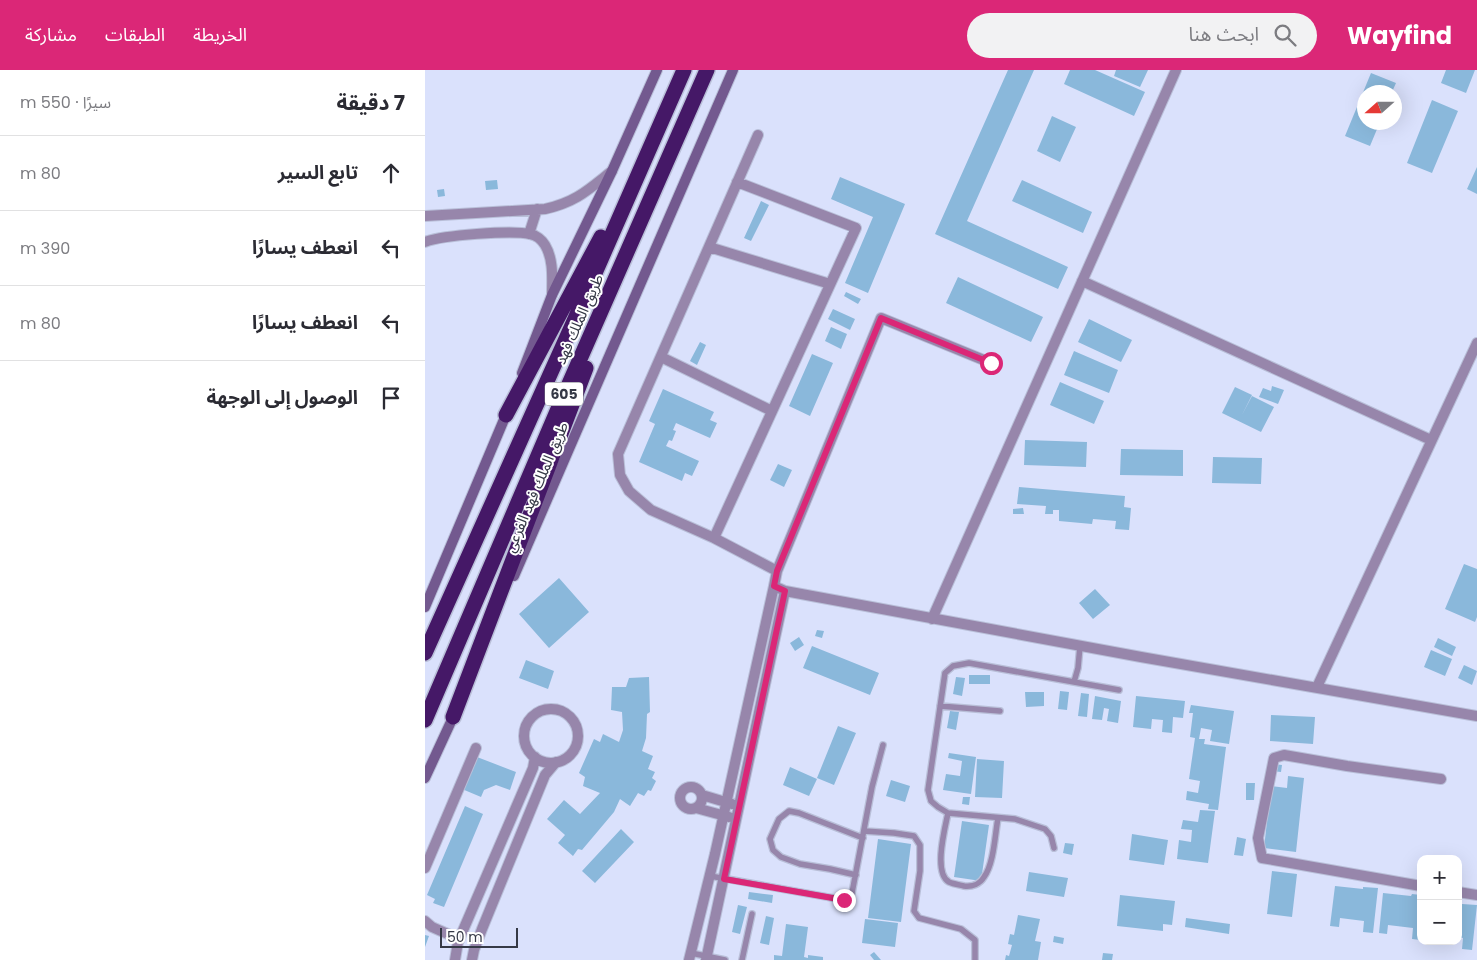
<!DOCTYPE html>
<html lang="ar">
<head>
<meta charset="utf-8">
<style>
	:root { --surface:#fff; --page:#f2f2f3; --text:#2b2b33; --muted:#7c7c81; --line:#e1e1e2; --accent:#db2777 }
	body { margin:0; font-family:Poppins,"Noto Sans Arabic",sans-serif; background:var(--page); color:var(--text); direction:rtl }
	.controls { position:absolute; right:15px; bottom:15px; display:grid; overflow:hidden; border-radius:10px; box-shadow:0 5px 20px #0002 }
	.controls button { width:45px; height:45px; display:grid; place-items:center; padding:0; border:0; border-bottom:1px solid var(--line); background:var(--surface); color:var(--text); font:25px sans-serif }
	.compass { position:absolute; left:932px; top:15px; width:45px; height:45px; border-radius:50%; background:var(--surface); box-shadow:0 5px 20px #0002; rotate:249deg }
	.scale { position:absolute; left:15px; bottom:12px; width:78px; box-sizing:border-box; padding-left:5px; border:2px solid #353946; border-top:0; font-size:14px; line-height:18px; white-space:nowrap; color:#353946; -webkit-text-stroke:4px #fff; paint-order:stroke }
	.stop { position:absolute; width:15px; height:15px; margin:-11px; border:4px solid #db2777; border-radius:50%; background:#fff }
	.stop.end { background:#db2777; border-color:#fff; box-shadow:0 1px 5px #0008 }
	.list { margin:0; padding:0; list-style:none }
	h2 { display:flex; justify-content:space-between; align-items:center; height:65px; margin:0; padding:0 20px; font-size:21px }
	h2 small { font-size:16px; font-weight:400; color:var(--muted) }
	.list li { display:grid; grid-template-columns:32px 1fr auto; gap:15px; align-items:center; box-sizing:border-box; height:75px; padding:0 20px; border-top:1px solid var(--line) }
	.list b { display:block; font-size:19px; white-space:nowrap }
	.list em { font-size:16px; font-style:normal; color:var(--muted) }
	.icon { flex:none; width:28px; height:28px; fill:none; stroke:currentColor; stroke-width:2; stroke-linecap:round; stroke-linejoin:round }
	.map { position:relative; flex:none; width:1052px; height:890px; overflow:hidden; direction:ltr }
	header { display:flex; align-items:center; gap:30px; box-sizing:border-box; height:70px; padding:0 25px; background:var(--accent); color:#fff }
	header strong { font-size:24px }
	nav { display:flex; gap:28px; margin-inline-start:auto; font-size:18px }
	.search { width:350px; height:45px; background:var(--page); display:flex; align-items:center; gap:12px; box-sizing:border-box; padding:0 18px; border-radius:28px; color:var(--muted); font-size:19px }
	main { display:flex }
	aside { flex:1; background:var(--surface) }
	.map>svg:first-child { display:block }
	.building { fill:#8ab8db }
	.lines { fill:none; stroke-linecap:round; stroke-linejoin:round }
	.lane-casing { stroke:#b9bfd8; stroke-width:8 }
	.street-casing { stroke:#b9bfd8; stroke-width:12 }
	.secondary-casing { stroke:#b9bfd8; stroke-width:12 }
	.highway-casing { stroke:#b9bfd8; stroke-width:18 }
	.lane { stroke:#9786ab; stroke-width:5.5 }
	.street { stroke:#9786ab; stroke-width:10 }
	.secondary { stroke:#73598f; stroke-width:10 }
	.highway { stroke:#451867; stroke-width:15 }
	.route { stroke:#db2777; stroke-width:6 }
	.labels { text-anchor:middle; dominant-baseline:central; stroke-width:4; stroke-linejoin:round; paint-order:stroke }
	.shield { fill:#fff; stroke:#72747e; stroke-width:1 }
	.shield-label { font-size:14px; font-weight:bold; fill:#353946 }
	.street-label { font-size:15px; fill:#353946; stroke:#fff }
</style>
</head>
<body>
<header>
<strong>Wayfind</strong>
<div class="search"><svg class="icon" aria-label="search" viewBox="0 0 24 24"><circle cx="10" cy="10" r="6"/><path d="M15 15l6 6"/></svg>ابحث هنا</div>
<nav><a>الخريطة</a><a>الطبقات</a><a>مشاركة</a></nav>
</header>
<main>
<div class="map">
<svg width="1052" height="890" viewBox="0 0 1052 890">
	<rect width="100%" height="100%" fill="#dae1fc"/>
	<path class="building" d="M 583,0 L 609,0 L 542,151 L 643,197 L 633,219 L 510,164 Z
		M 645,0 L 670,0 L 720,22 L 709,46 L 639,14 Z
		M 691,0 L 723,0 L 715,17 L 689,6 Z
		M 1021,0 L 1050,0 L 1041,23 L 1016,13 Z
		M 946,3 L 971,13 L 967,22 L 939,22 L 939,52 L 955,52 L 945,76 L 920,66 Z
		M 1007,30 L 1033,41 L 1007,103 L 982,93 Z
		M 627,46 L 651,57 L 635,92 L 612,81 Z
		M 1052,97 L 1052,124 L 1042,119 Z
		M 415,107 L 480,134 L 443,223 L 420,213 L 448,147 L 406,129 Z
		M 72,110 L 73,119 L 61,120 L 60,111 Z
		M 597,110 L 667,142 L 658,163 L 587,131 Z
		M 19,119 L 20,126 L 13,127 L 12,120 Z
		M 336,131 L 344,135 L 326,171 L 319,168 Z
		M 533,207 L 618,247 L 606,272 L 521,233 Z
		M 421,222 L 436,229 L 433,234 L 419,226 Z
		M 408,239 L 430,249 L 425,260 L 403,249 Z
		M 664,249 L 707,270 L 696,292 L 653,272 Z
		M 406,257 L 422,264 L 416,279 L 400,271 Z
		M 275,272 L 281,275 L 272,295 L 265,291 Z
		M 649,281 L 693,300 L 684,323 L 639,305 Z
		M 387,284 L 408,293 L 385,346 L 364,336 Z
		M 635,312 L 679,331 L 669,354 L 625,335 Z
		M 847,316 L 859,320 L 853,334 L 834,327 L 838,318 L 846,321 Z
		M 810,317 L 827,325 L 817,345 L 827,326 L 849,337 L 836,362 L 797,343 Z
		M 238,319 L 289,342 L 285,350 L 292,353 L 285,368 L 251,353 L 248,360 L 251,361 L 247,371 L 244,370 L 241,376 L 274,391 L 267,406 L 260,403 L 257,411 L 214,392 L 230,354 L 224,351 Z
		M 600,370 L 662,372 L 661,397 L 599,395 Z
		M 696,379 L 758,380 L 758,406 L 695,405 Z
		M 788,387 L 837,388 L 836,414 L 787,413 Z
		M 353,394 L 367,400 L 359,417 L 345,410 Z
		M 594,417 L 700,426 L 699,437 L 706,438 L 704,460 L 690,459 L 691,451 L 668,449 L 667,454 L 634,451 L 634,440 L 628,440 L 628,444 L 620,444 L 621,436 L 592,434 Z
		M 598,438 L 599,444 L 588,444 L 588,439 Z
		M 1039,494 L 1052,499 L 1052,547 L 1050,552 L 1020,539 Z
		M 134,508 L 164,542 L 124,578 L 94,544 Z
		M 670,519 L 685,535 L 668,549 L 654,533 Z
		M 392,560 L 399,561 L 397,568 L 390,566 Z
		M 374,567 L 379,575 L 370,581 L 365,573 Z
		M 1013,568 L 1031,577 L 1027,586 L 1009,577 Z
		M 387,576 L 454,603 L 445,625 L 378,598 Z
		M 1006,580 L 1027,589 L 1020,606 L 999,597 Z
		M 101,590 L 129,601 L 123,619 L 94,608 Z
		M 1039,595 L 1052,601 L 1047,615 L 1033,608 Z
		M 544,605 L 565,605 L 565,614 L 544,614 Z
		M 224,607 L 225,642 L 222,644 L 221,668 L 217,681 L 228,686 L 223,699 L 230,702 L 227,708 L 231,711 L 226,721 L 223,720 L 219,726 L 213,723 L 205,736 L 195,729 L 189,742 L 157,780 L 153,779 L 148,786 L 133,773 L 140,765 L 122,749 L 139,730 L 155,744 L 175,723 L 158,716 L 160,707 L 154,703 L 169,669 L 175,672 L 178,664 L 194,672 L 198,660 L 197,642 L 186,640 L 187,617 L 201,617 L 204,608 Z
		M 531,607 L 540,608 L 537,626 L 528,624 Z
		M 635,621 L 644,622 L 642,640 L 633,639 Z
		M 600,622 L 619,622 L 619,636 L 601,637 Z
		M 656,623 L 664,624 L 662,647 L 653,646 Z
		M 670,626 L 696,631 L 693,653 L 682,651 L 684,639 L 679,638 L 677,650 L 667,649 Z
		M 711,626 L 760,631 L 758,648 L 748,647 L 747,663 L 737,662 L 738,650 L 727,649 L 726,659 L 708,657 Z
		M 766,635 L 809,641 L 804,674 L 785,671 L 787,660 L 776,658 L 774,669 L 780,669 L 779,674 L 801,677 L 793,740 L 783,739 L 784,734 L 761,730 L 762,721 L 773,723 L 775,711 L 764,709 L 770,668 L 765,667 L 768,643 L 764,643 Z
		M 525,641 L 534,642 L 531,660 L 522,658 Z
		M 846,645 L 890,647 L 888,674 L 845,671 Z
		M 413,656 L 431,663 L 409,715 L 392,708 Z
		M 524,683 L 551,687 L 546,724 L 518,720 L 521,704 L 535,706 L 537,691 L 523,688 Z
		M 52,687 L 91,702 L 85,720 L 71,715 L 59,720 L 56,727 L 37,719 L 44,701 L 47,702 Z
		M 552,689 L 579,691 L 577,728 L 550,727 Z
		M 848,694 L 857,695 L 856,702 L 847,701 Z
		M 365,697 L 392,709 L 384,726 L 358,715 Z
		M 863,706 L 879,708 L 871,782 L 839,778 L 846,716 L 862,718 Z
		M 466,710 L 485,716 L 480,732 L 461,726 Z
		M 821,713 L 830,713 L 829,730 L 821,730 Z
		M 538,727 L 545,727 L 544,735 L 537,734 Z
		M 40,736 L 58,744 L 19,837 L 8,833 L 10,829 L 2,825 Z
		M 775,740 L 790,741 L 783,793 L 752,789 L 754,770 L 766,772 L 767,760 L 756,759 L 758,750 L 773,752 Z
		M 537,751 L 564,755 L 556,811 L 529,807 Z
		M 196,759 L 209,772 L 170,813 L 157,801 Z
		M 707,764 L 743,770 L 739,795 L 704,790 Z
		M 812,767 L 821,769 L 818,786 L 809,785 Z
		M 453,769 L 486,774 L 476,852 L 443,848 Z
		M 640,773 L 649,774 L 647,785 L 638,783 Z
		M 847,801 L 872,804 L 867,847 L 842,844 Z
		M 604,802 L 643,808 L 639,827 L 601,821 Z
		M 910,816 L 938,819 L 938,817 L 953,818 L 948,863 L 938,862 L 939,851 L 915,848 L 914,857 L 905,856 Z
		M 324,822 L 348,825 L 347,833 L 323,829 Z
		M 958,823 L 986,826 L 987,824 L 996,825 L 996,870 L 987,869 L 988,858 L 963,855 L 962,864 L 954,863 Z
		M 695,825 L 750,831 L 747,855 L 738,854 L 738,861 L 692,856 Z
		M 1037,834 L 1052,835 L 1047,880 L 1037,879 L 1038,868 L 1033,867 L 1033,836 L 1037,836 Z
		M 313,835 L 322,837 L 315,864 L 307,862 Z
		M 593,845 L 615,849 L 610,871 L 616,872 L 613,890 L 580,890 L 581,885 L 584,886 L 587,875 L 583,874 L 585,864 L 589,865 Z
		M 341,846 L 349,848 L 344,875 L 335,873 Z
		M 761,848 L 805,854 L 804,864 L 760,857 Z
		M 440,849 L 473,853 L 470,877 L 437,873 Z
		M 361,854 L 383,857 L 379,887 L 383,888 L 383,885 L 398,887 L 398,890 L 349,890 L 349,885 L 357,886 Z
		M 0,865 L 4,866 L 0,877 Z
		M 629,866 L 639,868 L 638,874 L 628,872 Z
		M 449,882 L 456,890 L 449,890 L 445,885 Z
		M 678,883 L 688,884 L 687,890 L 677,890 Z"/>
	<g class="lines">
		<defs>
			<path id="lane" d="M 649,612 L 694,620
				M 515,636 L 575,641
				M 523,743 C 520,758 508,803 524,812 C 528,814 535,815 539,816 C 547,817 555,814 559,807 C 569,794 570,764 573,748
				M 439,761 L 469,763 L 489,766 L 495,775 L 495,801 L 489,841 L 494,848 L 536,859 L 550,870 L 550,890
				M 629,778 L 626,766 L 620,759 L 590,749 L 523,743 L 513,737 L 506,731 L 503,720 L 520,603 L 528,596 L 544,593 L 649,612 L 653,598 L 655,576
				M 431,805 L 405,799 L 375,794 L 356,787 L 348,780 L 345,769 L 354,749 L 364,741 L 374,743 L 438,768
				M 285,806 L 419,830 L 427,823 L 447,717 L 458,675
				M 266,883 L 300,890
				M 317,890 L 327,844"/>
			<path id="street" d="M 333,65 L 193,384 L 195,405 L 204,421 L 226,440 L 289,468 L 352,501 L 349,516 L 360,521 L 716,587 L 1052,646
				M 0,146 L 120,139 C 151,132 163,120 187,101
				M 104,164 L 112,139
				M 0,172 C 17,165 87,160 105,164 C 111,165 117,170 120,175 C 129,190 127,209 127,225
				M 284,177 L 405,214
				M 657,211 L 1006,370
				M 236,287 L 347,341
				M 289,468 L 431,158 L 312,112
				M 352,501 L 456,248 L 566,293
				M 507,549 L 751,0
				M 892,617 L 1052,273
				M99 666a27 27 0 1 1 54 0a27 27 0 1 1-54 0Z
				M255 728a11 11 0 1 1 22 0a11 11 0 1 1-22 0Z
				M 277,725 L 307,734
				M 271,738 L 304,747
				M 0,798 L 51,678
				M 996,816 L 837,788 L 833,768 L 849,688 L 859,685 L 922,696 L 1016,709
				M 1033,822 L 1052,825
				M 0,851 L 7,857 L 34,869
				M 30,890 L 33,872 L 108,698 L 110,687
				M 47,890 L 49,880 L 57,859 L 120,705 L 131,692
				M 264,890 L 290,784 L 349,516
				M 281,890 L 360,521"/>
			<path id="secondary" d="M 97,303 L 127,225 L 187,101 L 232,0
				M 89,506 L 308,0
				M 0,537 L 83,340
				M 0,708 L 30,643"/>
			<path id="highway" d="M 81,345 L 176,167
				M 0,583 L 149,251 L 259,0
				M 28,647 L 161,298
				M 0,650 L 133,339 L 282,0"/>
		</defs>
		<use href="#lane" class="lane-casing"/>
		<use href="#street" class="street-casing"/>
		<use href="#secondary" class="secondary-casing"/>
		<use href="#highway" class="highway-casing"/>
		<use href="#lane" class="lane"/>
		<use href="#street" class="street"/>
		<use href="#secondary" class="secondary"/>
		<use href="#highway" class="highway"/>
	</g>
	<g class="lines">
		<path class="route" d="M 419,830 L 299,809 L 360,521 L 349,516 L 352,501 L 456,248 L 566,293"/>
	</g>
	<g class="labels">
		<rect class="shield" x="120" y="312.5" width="38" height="23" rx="4"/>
		<g class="shield-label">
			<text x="139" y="324">605</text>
		</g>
		<g class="street-label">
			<text transform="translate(154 249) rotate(-66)">طريق الملك فهد</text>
			<text transform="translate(111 417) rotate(-67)">طريق الملك فهد الفرعي</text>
		</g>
	</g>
</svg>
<div class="controls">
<button>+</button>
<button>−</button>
</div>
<svg class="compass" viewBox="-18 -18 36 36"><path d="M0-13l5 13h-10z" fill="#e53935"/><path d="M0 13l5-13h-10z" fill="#7c7c81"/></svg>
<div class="scale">50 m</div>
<div class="stop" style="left:566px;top:293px"></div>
<div class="stop end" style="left:419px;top:830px"></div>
</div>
<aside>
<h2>7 دقيقة<small>سيرًا · 550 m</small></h2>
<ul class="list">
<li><svg class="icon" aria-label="ahead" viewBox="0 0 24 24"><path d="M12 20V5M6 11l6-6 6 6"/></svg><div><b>تابع السير</b></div><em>80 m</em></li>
<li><svg class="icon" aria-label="left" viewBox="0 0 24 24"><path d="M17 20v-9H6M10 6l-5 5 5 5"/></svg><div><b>انعطف يسارًا</b></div><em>390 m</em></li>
<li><svg class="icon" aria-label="left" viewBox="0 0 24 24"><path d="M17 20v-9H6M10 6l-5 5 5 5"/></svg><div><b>انعطف يسارًا</b></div><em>80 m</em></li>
<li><svg class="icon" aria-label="arrive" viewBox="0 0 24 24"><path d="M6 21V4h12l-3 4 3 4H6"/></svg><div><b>الوصول إلى الوجهة</b></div></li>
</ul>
</aside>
</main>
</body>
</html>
